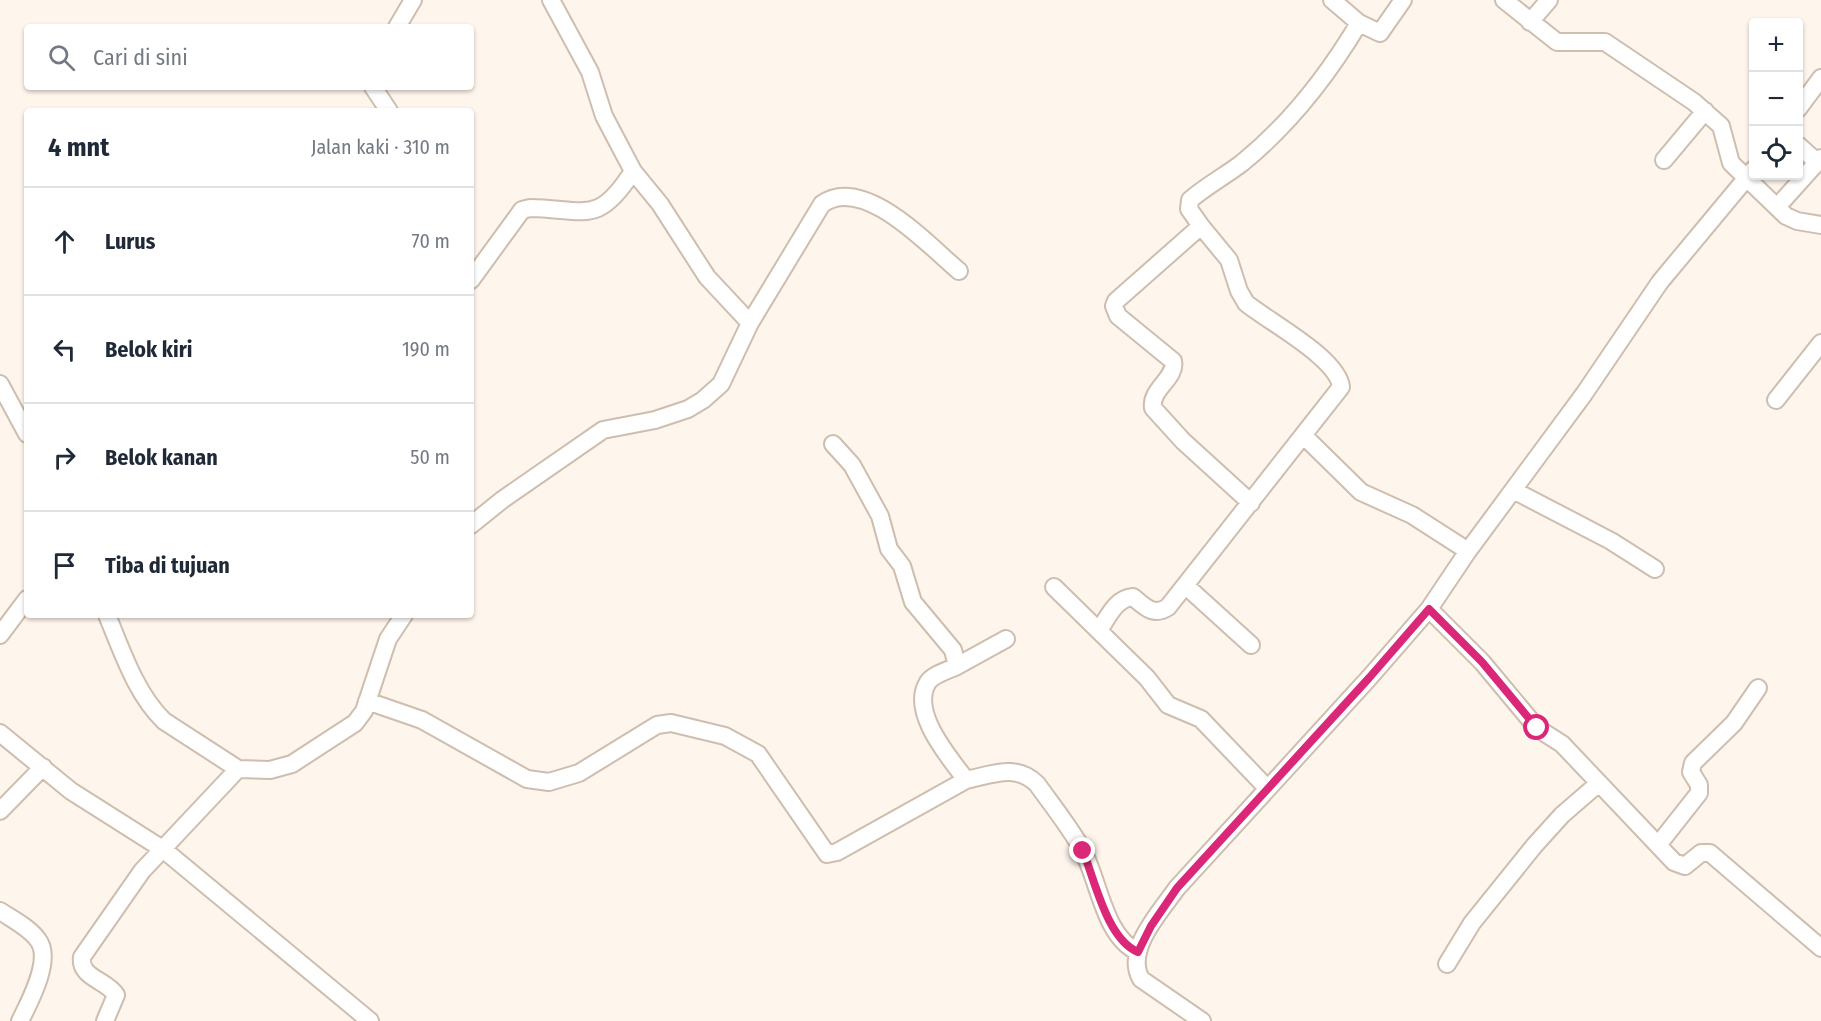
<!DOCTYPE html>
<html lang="id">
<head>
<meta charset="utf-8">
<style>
	:root { --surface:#fff; --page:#f2f2f3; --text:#1f2937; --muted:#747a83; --line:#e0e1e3 }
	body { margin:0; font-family:"Fira Sans Condensed",sans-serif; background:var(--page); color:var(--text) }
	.controls { position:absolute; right:18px; top:18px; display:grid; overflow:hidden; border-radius:6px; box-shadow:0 2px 4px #0004 }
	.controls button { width:54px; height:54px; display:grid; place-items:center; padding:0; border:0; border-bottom:2px solid var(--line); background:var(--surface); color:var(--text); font:30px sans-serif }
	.stop { position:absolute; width:18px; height:18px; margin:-14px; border:4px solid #db2777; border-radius:50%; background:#fff }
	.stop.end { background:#db2777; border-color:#fff; box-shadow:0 2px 6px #0008 }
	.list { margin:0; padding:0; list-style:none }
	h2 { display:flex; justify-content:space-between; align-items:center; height:78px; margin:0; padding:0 24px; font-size:26px }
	h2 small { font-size:20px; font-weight:400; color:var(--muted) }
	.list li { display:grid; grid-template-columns:39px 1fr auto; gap:18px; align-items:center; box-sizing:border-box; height:108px; padding:0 24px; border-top:2px solid var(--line) }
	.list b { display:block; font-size:22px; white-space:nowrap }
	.list em { font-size:20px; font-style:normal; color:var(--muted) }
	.icon { flex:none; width:33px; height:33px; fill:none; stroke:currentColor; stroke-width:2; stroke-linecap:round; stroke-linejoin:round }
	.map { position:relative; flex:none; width:1821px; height:1021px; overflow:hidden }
	.search { position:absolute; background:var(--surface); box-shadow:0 2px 4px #0004; left:24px; top:24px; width:450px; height:66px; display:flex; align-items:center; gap:15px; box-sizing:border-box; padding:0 21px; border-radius:6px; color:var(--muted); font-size:22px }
	.panel { position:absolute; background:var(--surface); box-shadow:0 2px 4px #0004; left:24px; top:108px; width:450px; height:510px; border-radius:6px }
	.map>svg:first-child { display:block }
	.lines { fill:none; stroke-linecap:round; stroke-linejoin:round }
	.minor-casing { stroke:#cdbeaf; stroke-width:20 }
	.minor { stroke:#fff; stroke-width:16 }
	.route { stroke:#db2777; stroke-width:8 }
</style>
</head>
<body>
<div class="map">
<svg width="1821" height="1021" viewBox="0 0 1821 1021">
	<rect width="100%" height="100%" fill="#fef5ec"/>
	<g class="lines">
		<defs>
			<path id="minor" d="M 551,0 L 590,72 L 604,116 L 633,171 L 660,204 L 707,277 L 750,323
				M 1504,0 L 1557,42 L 1605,42 L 1694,102 L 1721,126 L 1731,163 L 1786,216 L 1797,221 L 1821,225
				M 1530,22 L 1549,0
				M 1359,23 L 1380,33 L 1403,0
				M 397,27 L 413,0
				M 373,87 L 389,111
				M 1798,109 L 1821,78
				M 1798,145 L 1817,162
				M 1664,160 L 1705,111
				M 1777,207 L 1821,158
				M 471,280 L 522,210 L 530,208 C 586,209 598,226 633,171
				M 0,384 L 27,434
				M 1776,400 L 1821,343
				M 1304,436 L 1361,492 L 1412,515 L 1468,551
				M 833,444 L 852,465 L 880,516 L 889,549 L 902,566 L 913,602 L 953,650 L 957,666 C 949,670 934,674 928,682 C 909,712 950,758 966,780 C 991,775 1016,763 1037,784 C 1052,805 1069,826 1082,849 C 1099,880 1104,937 1138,952
				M 1513,490 L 1611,541 L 1655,569
				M 1251,503 L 1183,441 L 1153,408 C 1150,389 1177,378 1173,361 L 1118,316 L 1114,306 L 1116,301 L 1201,226 L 1189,209 L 1190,200 C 1206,186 1225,176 1242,163 C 1290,124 1328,75 1359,23 L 1332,0
				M 471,525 L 502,500 L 603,430 L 655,420 L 688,409 L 703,400 L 721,384 L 750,323 L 822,204 C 864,174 929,246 959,271
				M 1186,586 L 1251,645
				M 1054,587 L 1147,678 L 1168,705 L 1201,719 L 1267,788
				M 1429,609 L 1482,662 L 1537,728 L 1562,744 L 1674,862 L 1685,866 L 1701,853 L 1710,853 L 1821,948
				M 107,615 C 122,651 136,694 164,721 L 238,769
				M 1100,629 C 1108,617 1116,598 1133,597 C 1144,606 1153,617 1168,607 L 1341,387 C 1338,358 1269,322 1246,303 L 1239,291 L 1229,260 L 1201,226
				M 0,635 L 27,599
				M 957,666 L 1006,639
				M 367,701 L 422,720 L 527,779 L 549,782 L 579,773 L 657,725 L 671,723 L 725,736 L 758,754 L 827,854 L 837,852 L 966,780
				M 0,733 L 71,791 L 164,850 L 370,1021
				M 0,811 L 43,767
				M 1658,845 L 1699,793 L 1699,785 L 1691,772 L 1693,763 L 1734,723 L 1758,688
				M 0,911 C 12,919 30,928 38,940 C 53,959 29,1003 20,1021
				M 1447,964 L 1472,923 L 1534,846 L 1562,815 L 1599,783
				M 105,1021 L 116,995 C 107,980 79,978 82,957 L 142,871 L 238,769 L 270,770 L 292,764 L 355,723 L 364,711 L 388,639 L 404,615
				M 1202,1021 L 1141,979 C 1124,950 1161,911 1177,888 L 1369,678 L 1429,609 L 1468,551 L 1584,394 L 1660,282 L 1754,169"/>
		</defs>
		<use href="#minor" class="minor-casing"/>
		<use href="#minor" class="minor"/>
	</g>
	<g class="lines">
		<path class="route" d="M 1083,851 C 1095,881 1107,939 1138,952 L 1151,926 L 1177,888 L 1369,678 L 1429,609 L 1482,662 L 1537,728"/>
	</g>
</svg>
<div class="controls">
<button>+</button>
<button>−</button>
<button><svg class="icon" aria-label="locate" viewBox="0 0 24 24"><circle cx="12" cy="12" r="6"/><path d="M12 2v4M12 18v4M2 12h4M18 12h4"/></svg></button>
</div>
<div class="stop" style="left:1537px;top:728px"></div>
<div class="stop end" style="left:1083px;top:851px"></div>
<div class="search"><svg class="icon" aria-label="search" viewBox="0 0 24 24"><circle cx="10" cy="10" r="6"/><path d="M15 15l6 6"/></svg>Cari di sini</div>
<section class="panel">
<h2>4 mnt<small>Jalan kaki · 310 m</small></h2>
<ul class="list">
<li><svg class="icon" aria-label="ahead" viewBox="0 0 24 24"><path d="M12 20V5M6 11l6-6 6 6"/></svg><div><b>Lurus</b></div><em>70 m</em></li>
<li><svg class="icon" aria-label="left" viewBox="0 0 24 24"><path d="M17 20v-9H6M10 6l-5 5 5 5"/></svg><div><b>Belok kiri</b></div><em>190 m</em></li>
<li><svg class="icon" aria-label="right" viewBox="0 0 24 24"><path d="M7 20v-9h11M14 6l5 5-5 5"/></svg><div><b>Belok kanan</b></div><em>50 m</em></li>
<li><svg class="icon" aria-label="arrive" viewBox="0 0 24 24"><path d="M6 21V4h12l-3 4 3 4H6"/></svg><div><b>Tiba di tujuan</b></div></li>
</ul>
</section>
</div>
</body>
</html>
